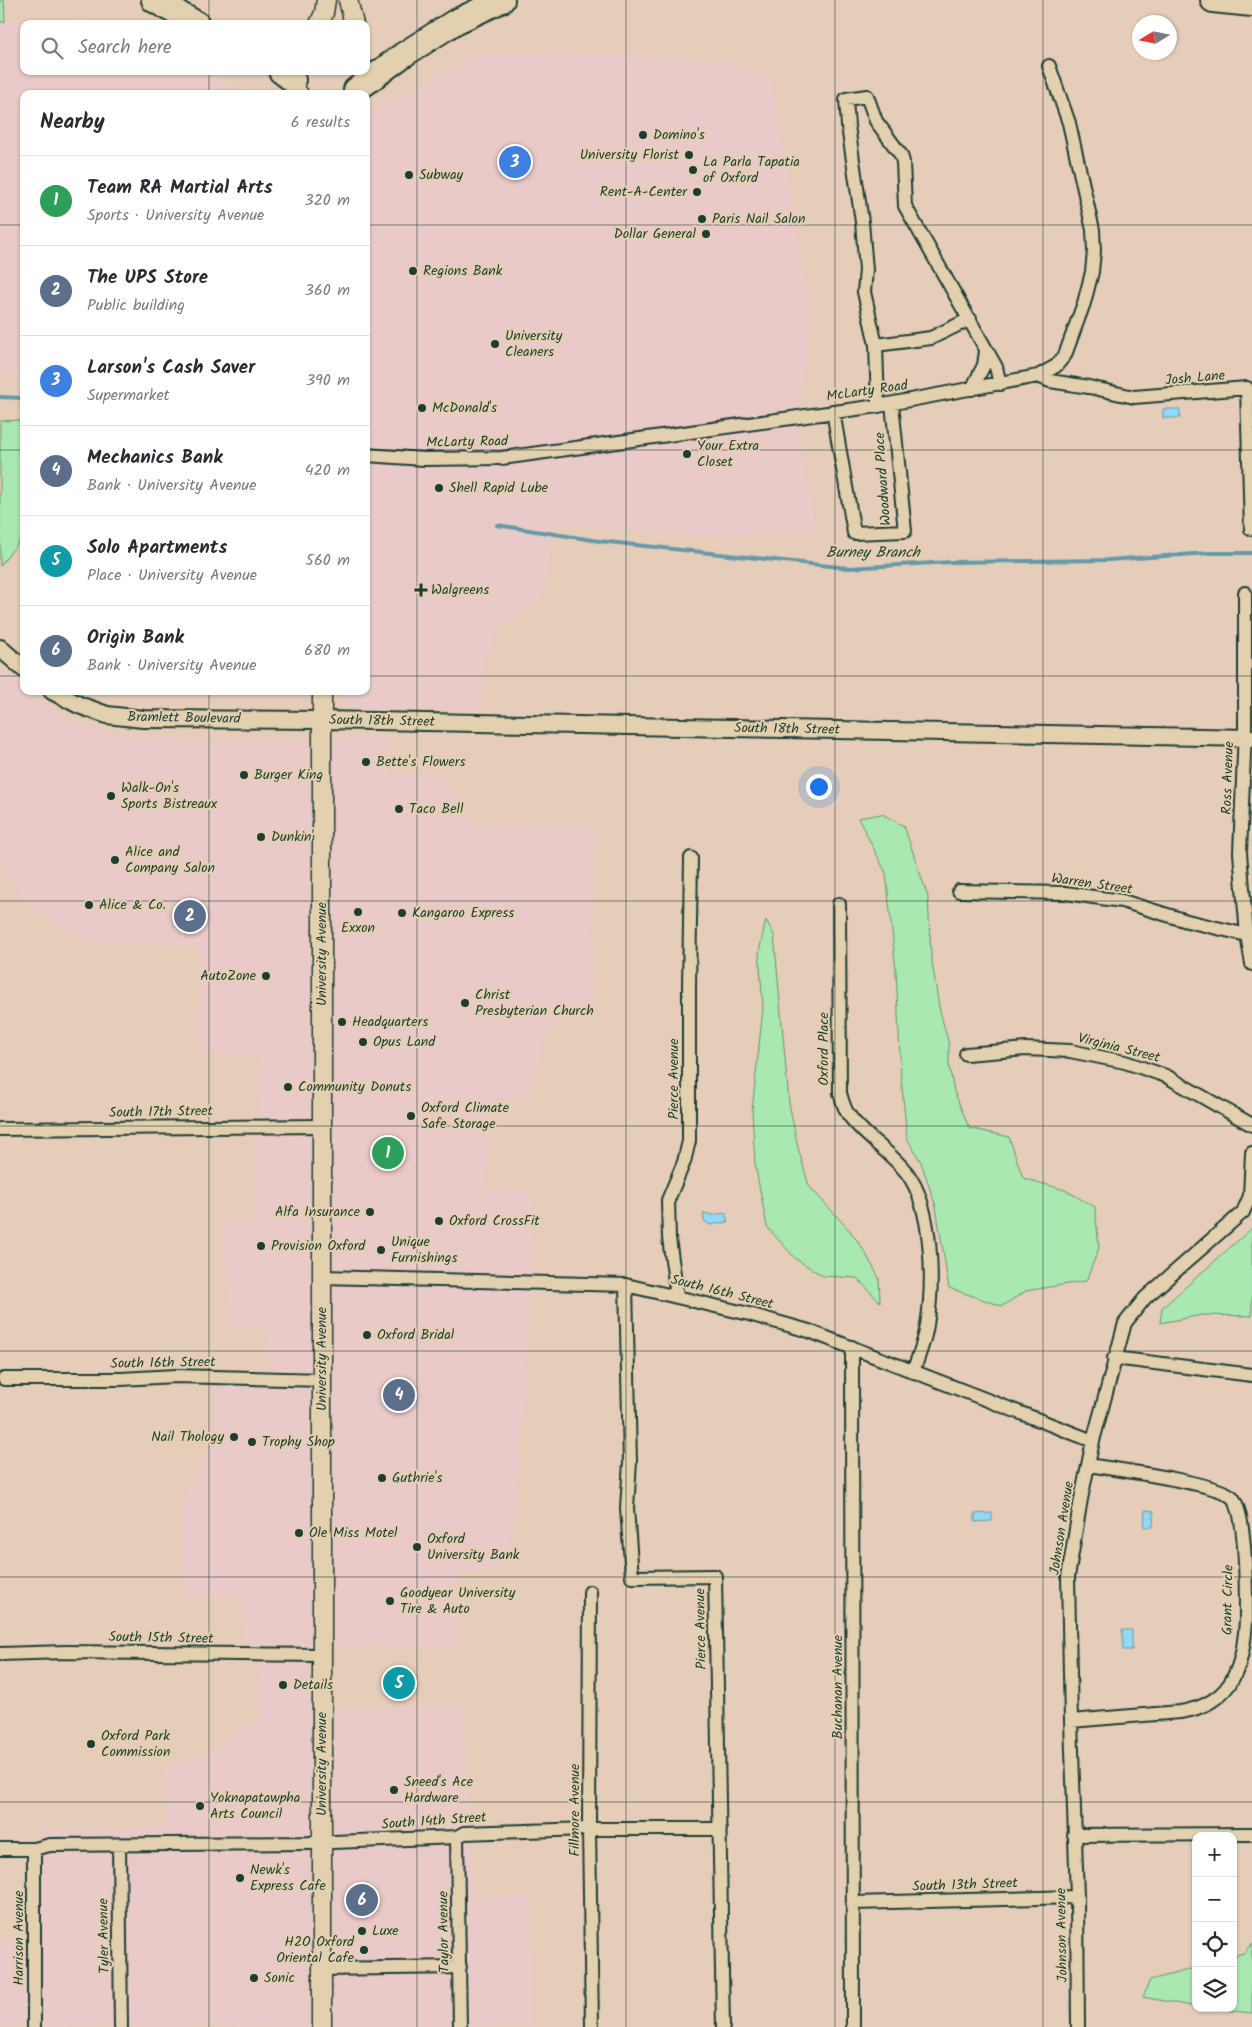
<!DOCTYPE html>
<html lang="en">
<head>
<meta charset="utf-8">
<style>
	:root { --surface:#fff; --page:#f2f2f3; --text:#2b2b33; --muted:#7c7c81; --line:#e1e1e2; --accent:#1f3d34 }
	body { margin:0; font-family:Kalam,sans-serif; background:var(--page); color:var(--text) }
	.controls { position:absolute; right:15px; bottom:15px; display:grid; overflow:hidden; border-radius:10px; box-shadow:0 1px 4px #0004 }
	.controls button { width:45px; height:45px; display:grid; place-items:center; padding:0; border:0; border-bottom:1px solid var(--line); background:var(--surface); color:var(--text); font:25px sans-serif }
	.compass { position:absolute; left:1132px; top:15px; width:45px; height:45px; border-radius:50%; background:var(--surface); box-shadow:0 1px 4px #0004; rotate:260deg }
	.you { position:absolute; left:818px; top:786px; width:18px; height:18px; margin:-12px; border:4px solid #fff; border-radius:50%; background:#1a73e8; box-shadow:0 0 0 8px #1a73e833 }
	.badge { display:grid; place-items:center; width:32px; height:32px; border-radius:50%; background:var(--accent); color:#fff; font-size:16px; font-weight:700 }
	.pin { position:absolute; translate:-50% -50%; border:2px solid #fff; box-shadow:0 1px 5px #0006 }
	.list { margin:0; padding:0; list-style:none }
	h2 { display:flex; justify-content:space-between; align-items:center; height:65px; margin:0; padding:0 20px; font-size:21px }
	h2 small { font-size:16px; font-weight:400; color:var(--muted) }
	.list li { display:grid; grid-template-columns:32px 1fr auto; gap:15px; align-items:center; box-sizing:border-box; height:90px; padding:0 20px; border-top:1px solid var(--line) }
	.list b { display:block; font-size:19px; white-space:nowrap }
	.list p { margin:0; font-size:16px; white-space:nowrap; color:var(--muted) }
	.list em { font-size:16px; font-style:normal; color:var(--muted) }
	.icon { flex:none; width:28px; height:28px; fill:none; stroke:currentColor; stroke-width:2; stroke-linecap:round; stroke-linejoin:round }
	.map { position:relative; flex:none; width:1252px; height:2027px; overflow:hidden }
	.search { position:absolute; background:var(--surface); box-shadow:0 1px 4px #0004; left:20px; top:20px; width:350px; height:55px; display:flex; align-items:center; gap:12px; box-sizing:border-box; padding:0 18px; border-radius:10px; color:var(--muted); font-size:19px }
	.panel { position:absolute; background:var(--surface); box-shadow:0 1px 4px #0004; left:20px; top:90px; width:350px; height:605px; border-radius:10px }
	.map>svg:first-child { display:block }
	.built { fill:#e9cac8 }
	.green { fill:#a9e8b0; stroke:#649272 }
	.water { fill:#93d8f5; stroke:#659aa8 }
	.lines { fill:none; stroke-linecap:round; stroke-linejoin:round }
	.stream { stroke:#659aa8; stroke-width:4 }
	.minor-casing { stroke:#1f3d34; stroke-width:16 }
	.tertiary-casing { stroke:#1f3d34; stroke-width:20 }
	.secondary-casing { stroke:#1f3d34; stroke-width:21 }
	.motorway-casing { stroke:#1f3d34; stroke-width:28 }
	.minor { stroke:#e3d0ae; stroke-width:12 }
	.tertiary { stroke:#e3d0ae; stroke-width:16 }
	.secondary { stroke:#e3d0ae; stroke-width:18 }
	.motorway { stroke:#e3d0ae; stroke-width:24 }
	.grid { fill:none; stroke:#1f3d34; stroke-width:1; stroke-opacity:0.55 }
	.poi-dot { fill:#1f3d34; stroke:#e3d0ae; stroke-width:2 }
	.labels { text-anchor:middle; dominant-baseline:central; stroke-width:4; stroke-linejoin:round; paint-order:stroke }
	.poi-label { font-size:14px; fill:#1f3d34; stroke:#e3d0ae; text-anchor:start }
	.street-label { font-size:14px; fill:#1f3d34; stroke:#e3d0ae }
	.water-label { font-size:15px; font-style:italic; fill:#25453e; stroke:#e3d0ae }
</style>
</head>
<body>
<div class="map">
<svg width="1252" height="2027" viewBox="0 0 1252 2027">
	<rect width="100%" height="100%" fill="#e6cdba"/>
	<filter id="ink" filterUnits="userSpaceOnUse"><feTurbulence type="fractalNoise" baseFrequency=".02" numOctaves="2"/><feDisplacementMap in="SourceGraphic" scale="10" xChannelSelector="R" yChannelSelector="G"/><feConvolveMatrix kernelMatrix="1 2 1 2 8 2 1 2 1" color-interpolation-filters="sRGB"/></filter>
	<g filter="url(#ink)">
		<path class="built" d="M 86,20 L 94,24 L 24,24 L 24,71 L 197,71 L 247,94 L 24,94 L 24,375 L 0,373 L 0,22 Z
			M 479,55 L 609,55 L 729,60 L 772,81 L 811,315 L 797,427 L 816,533 L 682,536 L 556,523 L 542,598 L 501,627 L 484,660 L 482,711 L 430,709 L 398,711 L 345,708 L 344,691 L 366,691 L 366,113 L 372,112 Z
			M 0,670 L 24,687 L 24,691 L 29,691 L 72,720 L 115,734 L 203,741 L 389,737 L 391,774 L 441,776 L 480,826 L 594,826 L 592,1004 L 545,1034 L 532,1092 L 490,1102 L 487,1188 L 533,1194 L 526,1368 L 516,1510 L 503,1568 L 457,1574 L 457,1646 L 243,1647 L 241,1596 L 184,1597 L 181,1501 L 216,1442 L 214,1380 L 270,1385 L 266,1327 L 232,1326 L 221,1223 L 254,1223 L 259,1054 L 203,1053 L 199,946 L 85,940 L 35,909 L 8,877 L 0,855 Z
			M 257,1661 L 313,1661 L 313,1708 L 463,1706 L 473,1899 L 531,1896 L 532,2027 L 0,2027 L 0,1943 L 40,1942 L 40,1830 L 63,1832 L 166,1826 L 167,1794 L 163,1766 L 204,1755 L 260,1717 Z"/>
		<path class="green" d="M 0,0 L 4,0 L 5,22 L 0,22 Z
			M 24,420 L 24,535 L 0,566 L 0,421 Z
			M 882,814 L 904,826 L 928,897 L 931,955 L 939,1007 L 949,1045 L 949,1066 L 954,1091 L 969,1128 L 1009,1137 L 1023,1178 L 1065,1190 L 1095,1207 L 1099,1248 L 1086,1281 L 1026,1291 L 1002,1306 L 949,1288 L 936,1207 L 921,1162 L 907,1138 L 901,1077 L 896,971 L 886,873 L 858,818 Z
			M 766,920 L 774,935 L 789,1103 L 798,1148 L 809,1186 L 851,1232 L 865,1252 L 879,1278 L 880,1302 L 857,1278 L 823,1276 L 796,1259 L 767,1227 L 755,1164 L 752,1111 L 763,1008 L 759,952 Z
			M 1252,1228 L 1252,1316 L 1202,1315 L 1160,1323 L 1162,1308 Z
			M 1252,1943 L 1252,2013 L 1205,2008 L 1233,2008 L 1233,1956 L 1244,1953 Z
			M 1196,1968 L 1196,2007 L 1143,1997 L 1150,1980 Z"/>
		<path class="water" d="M 1163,409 L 1180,409 L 1180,418 L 1163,418 Z
			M 704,1213 L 712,1215 L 725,1213 L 728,1222 L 710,1225 L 704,1221 L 703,1216 Z
			M 1145,1510 L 1154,1511 L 1153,1527 L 1144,1527 Z
			M 992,1513 L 992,1521 L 975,1522 L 975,1514 Z
			M 1122,1630 L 1132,1630 L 1132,1650 L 1123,1650 Z"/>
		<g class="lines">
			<path class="stream" d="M 0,397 L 24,398
				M 497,525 L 599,541 L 848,568 L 951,562 L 1108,560 L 1209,553 L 1252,553"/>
			<defs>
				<path id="minor" d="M 876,345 L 931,338 L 970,319
					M 1038,376 L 1050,381 L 1089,387 L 1134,397 L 1247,388 L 1251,529
					M 972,389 L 984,365 L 986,351
					M 878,406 L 876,345 L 864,292 L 866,270 L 862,222 L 848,126 L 846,99 L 867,96 L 876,121 L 901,155 L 903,162 L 905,206 L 996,367 L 1000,384
					M 833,411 L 854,533 L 905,531 L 892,404
					M 366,455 L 424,459 L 502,458 L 878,406 L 1038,376 L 1056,366 L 1065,355 L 1084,303 L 1092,272 L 1094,251 L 1093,230 L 1069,123 L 1049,66
					M 1245,593 L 1245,730 L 1240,853 L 1247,935 L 1252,964
					M 959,891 L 1065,893 L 1122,901 L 1187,921 L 1247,935
					M 839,904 L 840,1093 C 842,1100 844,1108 848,1114 C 864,1137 890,1151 907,1173 C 933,1208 934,1283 927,1325 C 925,1341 918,1357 913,1372
					M 966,1054 L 1026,1049 L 1070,1051 L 1125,1062 L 1166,1076 L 1252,1125
					M 0,1129 L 322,1126
					M 322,1277 L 626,1285 L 749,1314 L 809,1331 L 1093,1441
					M 626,1285 L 630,1462 L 627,1508 L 632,1577 L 715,1576 L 723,2027
					M 677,1296 L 669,1238 L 668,1200 L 684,1162 L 689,1141 L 689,987 L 691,858
					M 852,1347 L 853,2027
					M 1114,1358 L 1252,1375
					M 4,1379 L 121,1379 L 175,1376 L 322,1380
					M 590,1592 L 589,1829 L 592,2027
					M 0,1654 L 66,1652 L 322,1655
					M 1071,1721 L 1180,1712 C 1202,1709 1224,1698 1234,1676 C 1242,1661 1245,1637 1246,1620 C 1246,1597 1247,1512 1232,1497 C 1218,1483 1113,1469 1088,1465
					M 1074,1835 L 1252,1834
					M 457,1837 L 460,2027
					M 119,1845 L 121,2027
					M 0,1849 L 34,1849 L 50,1845 L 309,1843 L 457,1837 L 464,1833 L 589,1829 L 720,1829
					M 34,1849 L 34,2027
					M 853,1903 L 1077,1897
					M 322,1969 L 460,1967
					M 1078,2027 L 1077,1897 L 1071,1721 L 1068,1577 L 1081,1499 L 1093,1441 L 1125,1323 L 1145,1298 L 1243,1212 L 1250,1196 L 1252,1153"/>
				<path id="tertiary" d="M 0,648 L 24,669
					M 52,691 L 79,705 L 107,715 L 143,719 L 322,720 L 1252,738"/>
				<path id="secondary" d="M 348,0 L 354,24
					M 319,24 L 324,13 L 326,0
					M 293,85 L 299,94
					M 322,691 L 322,2027"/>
				<path id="motorway" d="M 154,0 L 197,24
					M 1213,0 L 1252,4
					M 281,71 L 293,80
					M 356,90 L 403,55 L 455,22 L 502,0"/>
			</defs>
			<use href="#minor" class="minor-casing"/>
			<use href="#tertiary" class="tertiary-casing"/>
			<use href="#secondary" class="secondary-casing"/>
			<use href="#motorway" class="motorway-casing"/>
			<use href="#minor" class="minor"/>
			<use href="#tertiary" class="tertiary"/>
			<use href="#secondary" class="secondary"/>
			<use href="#motorway" class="motorway"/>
		</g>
	</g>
	<path class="grid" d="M 209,0 L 209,24M 417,0 L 417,2027M 626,0 L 626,2027M 835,0 L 835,2027M 1043,0 L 1043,2027M 209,71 L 209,94M 0,225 L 24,225M 366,225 L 1252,225M 0,450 L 24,450M 366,450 L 1252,450M 0,676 L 24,676M 366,676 L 1252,676M 209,691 L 209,2027M 0,901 L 1252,901M 0,1126 L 1252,1126M 0,1351 L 1252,1351M 0,1577 L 1252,1577M 0,1802 L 1252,1802"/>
	<g class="poi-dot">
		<circle cx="643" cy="135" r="5"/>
		<circle cx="689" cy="155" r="5"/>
		<circle cx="693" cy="170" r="5"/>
		<circle cx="409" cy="175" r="5"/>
		<circle cx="697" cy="192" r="5"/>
		<circle cx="702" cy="219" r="5"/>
		<circle cx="706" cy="234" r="5"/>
		<circle cx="413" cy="271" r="5"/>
		<circle cx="495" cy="344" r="5"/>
		<circle cx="422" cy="408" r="5"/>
		<circle cx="687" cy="454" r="5"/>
		<circle cx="439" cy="488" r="5"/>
		<path d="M418.5 582.5h5v5h5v5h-5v5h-5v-5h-5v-5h5z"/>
		<circle cx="366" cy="762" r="5"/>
		<circle cx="244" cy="775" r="5"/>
		<circle cx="111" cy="796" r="5"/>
		<circle cx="399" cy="809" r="5"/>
		<circle cx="261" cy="837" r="5"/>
		<circle cx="115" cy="860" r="5"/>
		<circle cx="89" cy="905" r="5"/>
		<circle cx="358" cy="912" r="5"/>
		<circle cx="402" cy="913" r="5"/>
		<circle cx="266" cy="976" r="5"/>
		<circle cx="465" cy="1003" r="5"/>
		<circle cx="342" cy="1022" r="5"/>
		<circle cx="363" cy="1042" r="5"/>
		<circle cx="288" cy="1087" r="5"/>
		<circle cx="411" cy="1116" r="5"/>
		<circle cx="370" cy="1212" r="5"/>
		<circle cx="439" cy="1221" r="5"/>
		<circle cx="261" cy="1246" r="5"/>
		<circle cx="381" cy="1250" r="5"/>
		<circle cx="367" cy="1335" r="5"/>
		<circle cx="234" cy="1437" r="5"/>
		<circle cx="252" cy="1442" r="5"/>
		<circle cx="382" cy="1478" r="5"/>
		<circle cx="299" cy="1533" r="5"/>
		<circle cx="417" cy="1547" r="5"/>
		<circle cx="390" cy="1601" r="5"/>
		<circle cx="283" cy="1685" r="5"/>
		<circle cx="91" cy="1744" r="5"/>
		<circle cx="394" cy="1790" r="5"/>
		<circle cx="200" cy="1806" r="5"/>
		<circle cx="240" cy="1878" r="5"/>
		<circle cx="362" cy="1931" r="5"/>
		<circle cx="364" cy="1950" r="5"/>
		<circle cx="254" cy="1978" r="5"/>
	</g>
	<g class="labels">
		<g class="poi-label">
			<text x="653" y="135">Domino's</text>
			<text x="679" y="155" text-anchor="end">University Florist</text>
			<text x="703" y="162">La Parla Tapatia<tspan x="703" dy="16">of Oxford</tspan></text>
			<text x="419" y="175">Subway</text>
			<text x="687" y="192" text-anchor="end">Rent-A-Center</text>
			<text x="712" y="219">Paris Nail Salon</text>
			<text x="696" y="234" text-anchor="end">Dollar General</text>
			<text x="423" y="271">Regions Bank</text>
			<text x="505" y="336">University<tspan x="505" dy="16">Cleaners</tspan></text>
			<text x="432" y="408">McDonald's</text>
			<text x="697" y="446">Your Extra<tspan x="697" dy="16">Closet</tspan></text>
			<text x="449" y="488">Shell Rapid Lube</text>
			<text x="431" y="590">Walgreens</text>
			<text x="376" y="762">Bette's Flowers</text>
			<text x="254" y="775">Burger King</text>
			<text x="121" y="788">Walk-On's<tspan x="121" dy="16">Sports Bistreaux</tspan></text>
			<text x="409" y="809">Taco Bell</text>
			<text x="271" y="837">Dunkin'</text>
			<text x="125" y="852">Alice and<tspan x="125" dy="16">Company Salon</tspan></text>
			<text x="99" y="905">Alice &amp; Co.</text>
			<text x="412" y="913">Kangaroo Express</text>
			<text x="358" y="928" text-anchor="middle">Exxon</text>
			<text x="256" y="976" text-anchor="end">AutoZone</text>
			<text x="475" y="995">Christ<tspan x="475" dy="16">Presbyterian Church</tspan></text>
			<text x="352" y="1022">Headquarters</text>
			<text x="373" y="1042">Opus Land</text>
			<text x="298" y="1087">Community Donuts</text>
			<text x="421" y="1108">Oxford Climate<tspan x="421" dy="16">Safe Storage</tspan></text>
			<text x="360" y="1212" text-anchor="end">Alfa Insurance</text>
			<text x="449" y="1221">Oxford CrossFit</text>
			<text x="391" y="1242">Unique<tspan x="391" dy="16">Furnishings</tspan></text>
			<text x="271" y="1246">Provision Oxford</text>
			<text x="377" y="1335">Oxford Bridal</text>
			<text x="224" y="1437" text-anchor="end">Nail Thology</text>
			<text x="262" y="1442">Trophy Shop</text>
			<text x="392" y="1478">Guthrie's</text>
			<text x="309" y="1533">Ole Miss Motel</text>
			<text x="427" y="1539">Oxford<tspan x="427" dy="16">University Bank</tspan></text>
			<text x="400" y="1593">Goodyear University<tspan x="400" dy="16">Tire &amp; Auto</tspan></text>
			<text x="293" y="1685">Details</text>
			<text x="101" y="1736">Oxford Park<tspan x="101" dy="16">Commission</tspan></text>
			<text x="404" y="1782">Sneed's Ace<tspan x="404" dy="16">Hardware</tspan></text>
			<text x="210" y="1798">Yoknapatawpha<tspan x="210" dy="16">Arts Council</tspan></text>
			<text x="250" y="1870">Newk's<tspan x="250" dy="16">Express Cafe</tspan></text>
			<text x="372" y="1931">Luxe</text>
			<text x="354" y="1942" text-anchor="end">H2O Oxford<tspan x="354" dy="16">Oriental Cafe</tspan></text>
			<text x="264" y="1978">Sonic</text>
		</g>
		<g class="street-label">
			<text transform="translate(1195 378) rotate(-5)">Josh Lane</text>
			<text transform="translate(867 391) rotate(-8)">McLarty Road</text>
			<text transform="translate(467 442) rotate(-1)">McLarty Road</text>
			<text transform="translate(883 479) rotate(-94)">Woodward Place</text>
			<text transform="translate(184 718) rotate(1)">Bramlett Boulevard</text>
			<text transform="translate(382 721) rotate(1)">South 18th Street</text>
			<text transform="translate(787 729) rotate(1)">South 18th Street</text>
			<text transform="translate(1228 778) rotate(-88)">Ross Avenue</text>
			<text transform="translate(1092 884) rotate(8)">Warren Street</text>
			<text transform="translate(322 954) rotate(-90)">University Avenue</text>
			<text transform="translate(1119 1048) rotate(14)">Virginia Street</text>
			<text transform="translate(824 1049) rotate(-90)">Oxford Place</text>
			<text transform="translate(674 1079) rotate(-90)">Pierce Avenue</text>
			<text transform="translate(161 1112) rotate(-1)">South 17th Street</text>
			<text transform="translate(722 1292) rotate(14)">South 16th Street</text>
			<text transform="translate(322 1359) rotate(-90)">University Avenue</text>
			<text transform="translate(163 1363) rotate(-1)">South 16th Street</text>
			<text transform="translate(1062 1528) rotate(-81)">Johnson Avenue</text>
			<text transform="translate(1228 1600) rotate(-89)">Grant Circle</text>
			<text transform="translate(701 1629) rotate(-91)">Pierce Avenue</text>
			<text transform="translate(161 1638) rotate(1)">South 15th Street</text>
			<text transform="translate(838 1687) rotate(-90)">Buchanan Avenue</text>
			<text transform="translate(322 1764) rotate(-90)">University Avenue</text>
			<text transform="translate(575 1810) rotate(-90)">Fillmore Avenue</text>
			<text transform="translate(434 1821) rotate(-4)">South 14th Street</text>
			<text transform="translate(965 1885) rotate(-2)">South 13th Street</text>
			<text transform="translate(444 1932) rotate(-91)">Taylor Avenue</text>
			<text transform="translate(1062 1935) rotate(-91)">Johnson Avenue</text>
			<text transform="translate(104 1936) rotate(-91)">Tyler Avenue</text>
			<text transform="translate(19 1938) rotate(-90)">Harrison Avenue</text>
		</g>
		<g class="water-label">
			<text x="873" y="553">Burney Branch</text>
		</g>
	</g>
</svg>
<div class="controls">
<button>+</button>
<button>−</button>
<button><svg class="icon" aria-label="locate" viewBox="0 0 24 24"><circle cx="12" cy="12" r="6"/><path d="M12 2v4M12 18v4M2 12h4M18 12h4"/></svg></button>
<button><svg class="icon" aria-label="layers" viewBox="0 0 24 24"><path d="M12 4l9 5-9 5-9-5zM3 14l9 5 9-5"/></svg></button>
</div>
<svg class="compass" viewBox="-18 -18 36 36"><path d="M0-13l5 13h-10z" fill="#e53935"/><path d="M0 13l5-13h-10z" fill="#7c7c81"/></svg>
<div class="you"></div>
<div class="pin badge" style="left:388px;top:1153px;background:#2e9e5b">1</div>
<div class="pin badge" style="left:190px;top:916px;background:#5c6f8a">2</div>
<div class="pin badge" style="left:515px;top:162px;background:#3f7fe0">3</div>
<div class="pin badge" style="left:399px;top:1395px;background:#5c6f8a">4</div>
<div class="pin badge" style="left:399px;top:1683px;background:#0f9aa8">5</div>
<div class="pin badge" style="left:362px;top:1900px;background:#5c6f8a">6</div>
<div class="search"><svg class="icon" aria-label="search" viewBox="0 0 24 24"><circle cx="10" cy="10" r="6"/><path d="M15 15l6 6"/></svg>Search here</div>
<section class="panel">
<h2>Nearby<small>6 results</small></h2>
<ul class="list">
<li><span class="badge" style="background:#2e9e5b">1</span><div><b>Team RA Martial Arts</b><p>Sports · University Avenue</p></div><em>320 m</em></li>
<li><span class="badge" style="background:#5c6f8a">2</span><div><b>The UPS Store</b><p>Public building</p></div><em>360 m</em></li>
<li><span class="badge" style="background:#3f7fe0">3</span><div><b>Larson's Cash Saver</b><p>Supermarket</p></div><em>390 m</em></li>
<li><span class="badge" style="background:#5c6f8a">4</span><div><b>Mechanics Bank</b><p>Bank · University Avenue</p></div><em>420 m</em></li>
<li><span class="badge" style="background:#0f9aa8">5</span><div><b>Solo Apartments</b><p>Place · University Avenue</p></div><em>560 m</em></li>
<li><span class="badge" style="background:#5c6f8a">6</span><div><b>Origin Bank</b><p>Bank · University Avenue</p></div><em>680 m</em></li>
</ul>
</section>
</div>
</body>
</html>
